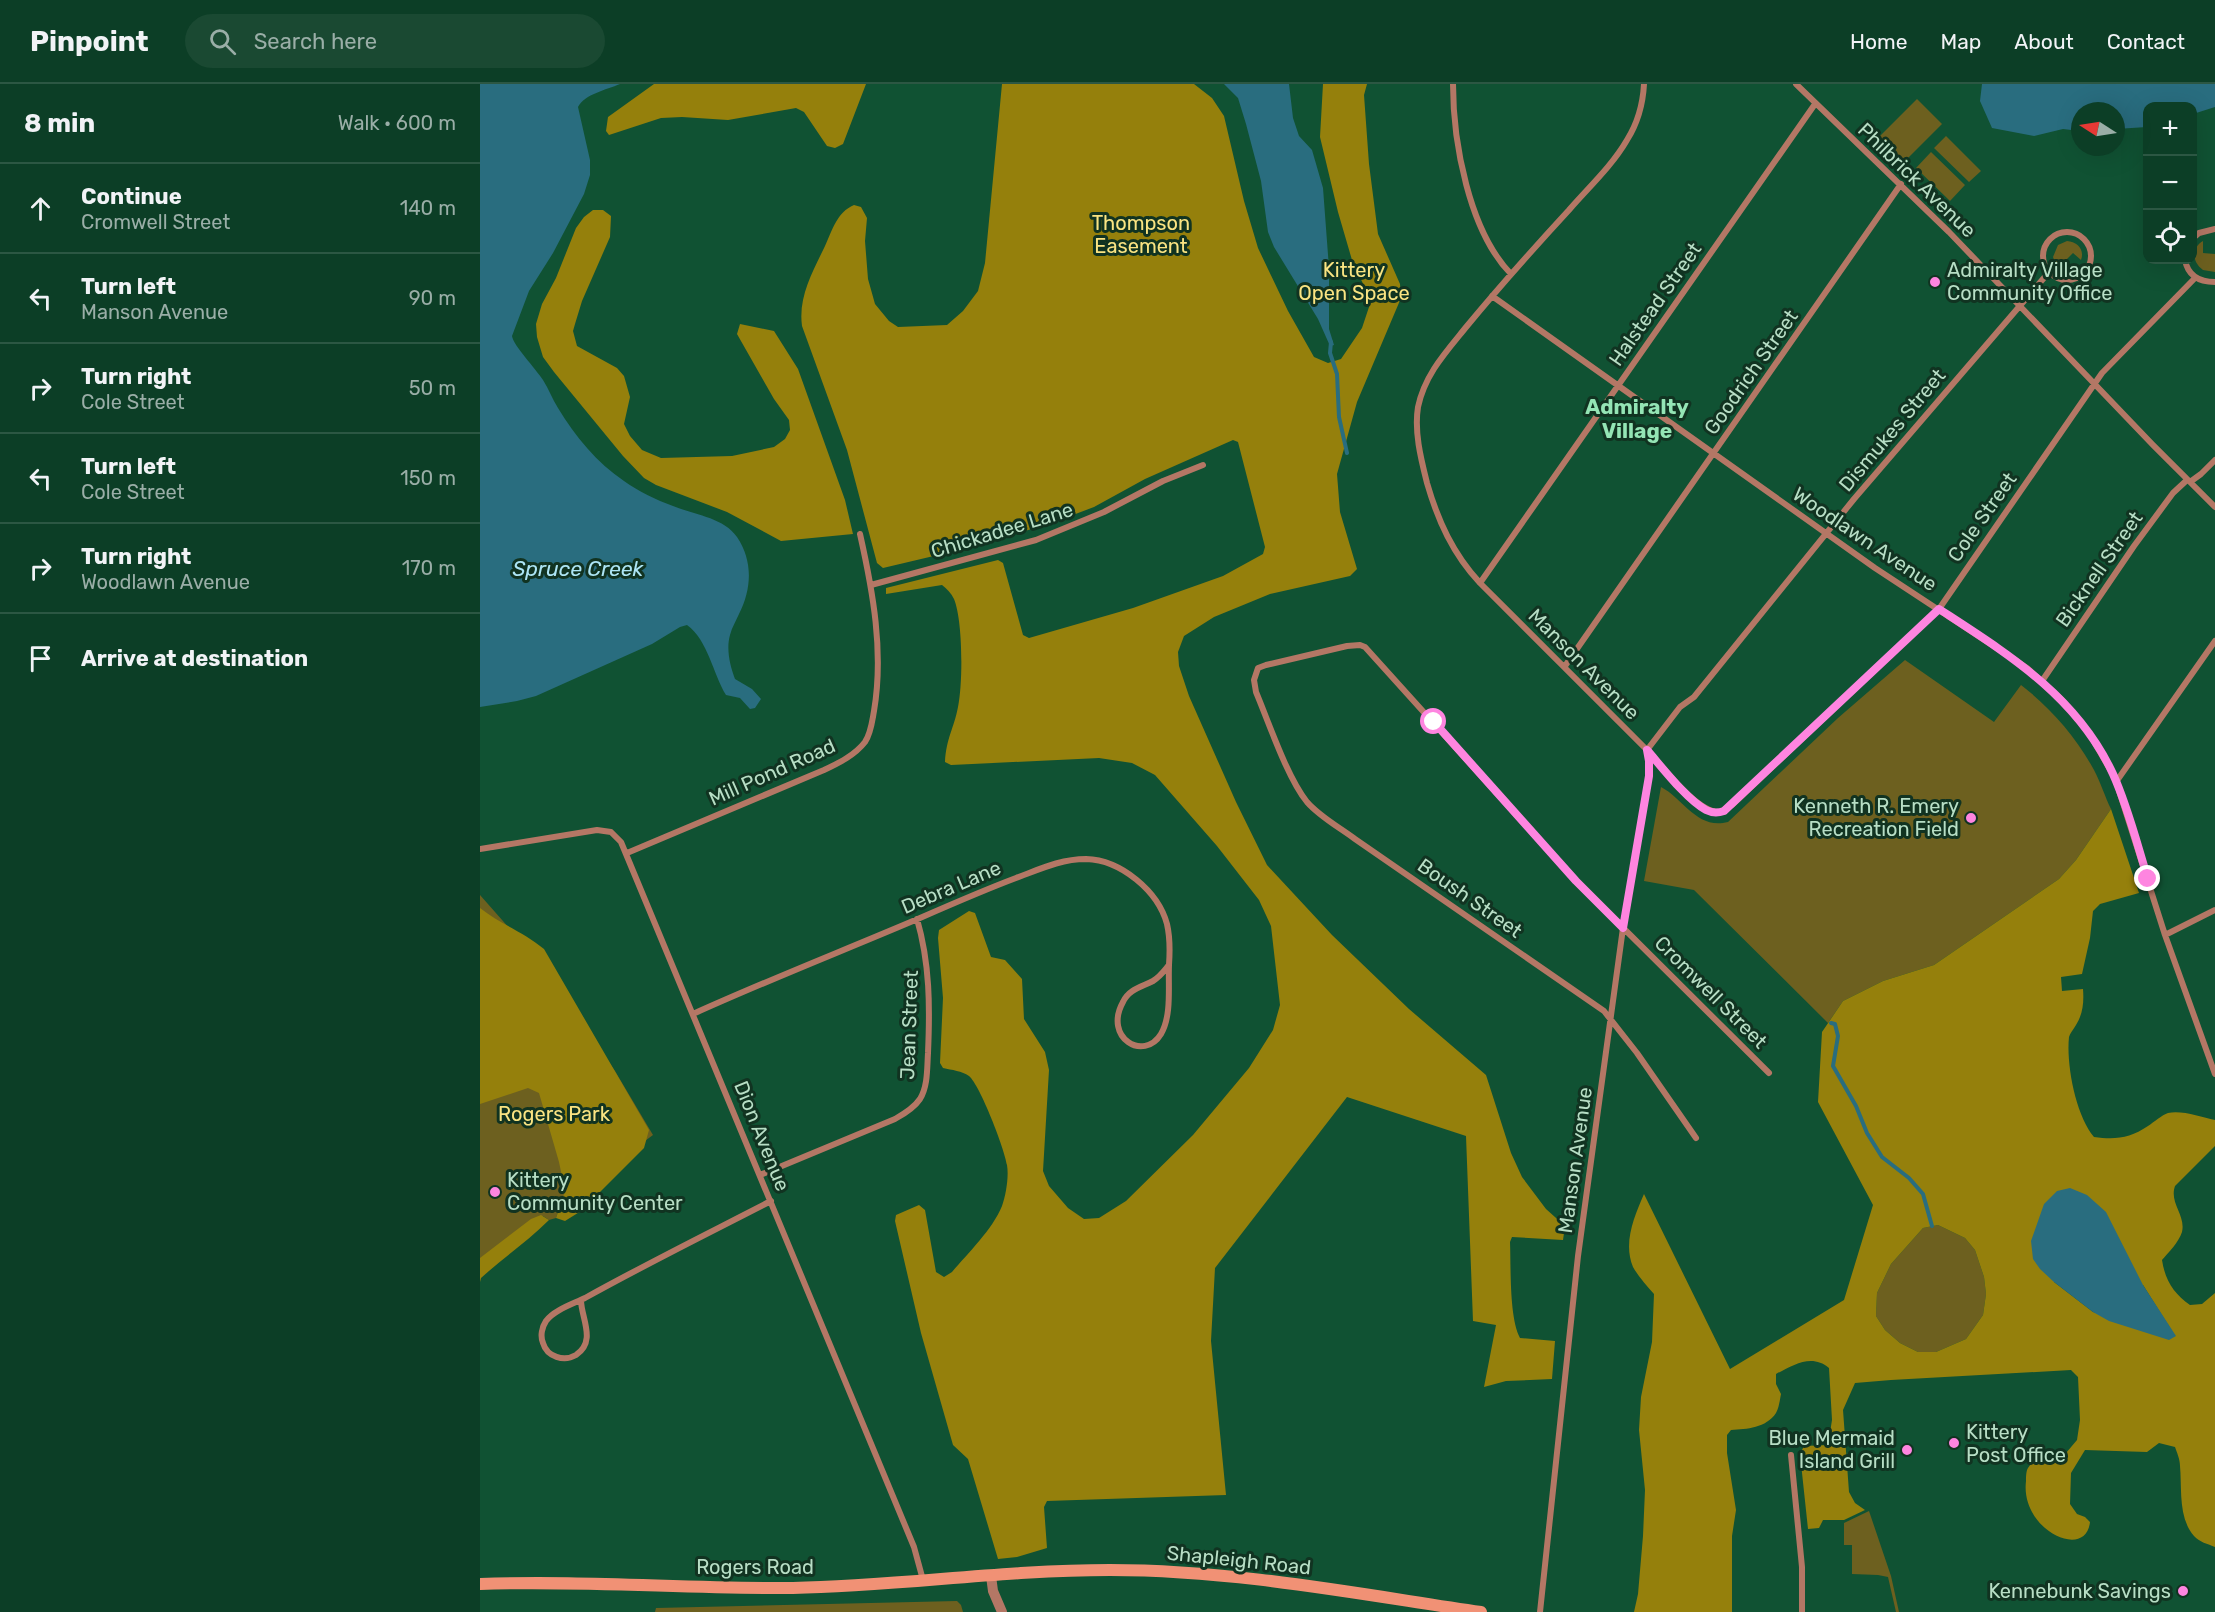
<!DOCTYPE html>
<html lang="en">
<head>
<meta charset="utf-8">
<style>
	:root { --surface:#0c3e26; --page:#1a4932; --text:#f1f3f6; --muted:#9aaea7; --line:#2c5743 }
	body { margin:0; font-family:Rubik,sans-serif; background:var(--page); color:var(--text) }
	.controls { position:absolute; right:18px; top:18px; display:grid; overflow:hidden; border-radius:12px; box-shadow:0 6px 24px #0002 }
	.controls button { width:54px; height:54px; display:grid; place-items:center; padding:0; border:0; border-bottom:2px solid var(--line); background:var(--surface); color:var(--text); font:30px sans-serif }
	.compass { position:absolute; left:1591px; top:18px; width:54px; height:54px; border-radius:50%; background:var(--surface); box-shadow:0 6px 24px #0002; rotate:282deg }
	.stop { position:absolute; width:18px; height:18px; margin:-14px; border:4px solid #fe85e0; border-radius:50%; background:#fff }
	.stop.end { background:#fe85e0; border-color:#fff; box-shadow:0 2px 6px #0008 }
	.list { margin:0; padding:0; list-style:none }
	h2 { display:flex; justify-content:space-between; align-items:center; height:78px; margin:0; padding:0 24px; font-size:26px }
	h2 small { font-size:20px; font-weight:400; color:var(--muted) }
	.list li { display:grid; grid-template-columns:39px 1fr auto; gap:18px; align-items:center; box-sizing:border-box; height:90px; padding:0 24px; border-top:2px solid var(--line) }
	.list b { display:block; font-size:22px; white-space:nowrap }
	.list p { margin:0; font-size:20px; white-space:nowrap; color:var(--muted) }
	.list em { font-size:20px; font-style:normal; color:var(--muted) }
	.icon { flex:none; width:33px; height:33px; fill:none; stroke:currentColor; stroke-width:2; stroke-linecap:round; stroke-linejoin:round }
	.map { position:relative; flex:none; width:1735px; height:1528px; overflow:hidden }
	header { display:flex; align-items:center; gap:36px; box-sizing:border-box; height:84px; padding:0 30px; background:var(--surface); border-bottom:2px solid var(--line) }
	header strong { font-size:28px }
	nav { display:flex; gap:33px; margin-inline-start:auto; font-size:21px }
	.search { width:420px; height:54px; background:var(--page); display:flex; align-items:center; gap:15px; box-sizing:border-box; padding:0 21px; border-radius:33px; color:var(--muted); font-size:22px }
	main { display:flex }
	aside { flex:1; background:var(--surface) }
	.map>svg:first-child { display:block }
	.green { fill:#6d601f }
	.forest { fill:#95800c; fill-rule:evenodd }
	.water { fill:#296d7f }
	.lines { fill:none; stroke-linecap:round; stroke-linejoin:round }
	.stream { stroke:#296d7f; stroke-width:4 }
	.minor { stroke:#b47765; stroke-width:6 }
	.tertiary { stroke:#b47765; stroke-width:10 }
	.secondary { stroke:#f19175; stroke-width:12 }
	.route { stroke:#fe85e0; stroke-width:8 }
	.poi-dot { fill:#fe85e0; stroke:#113321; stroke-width:2 }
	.labels { text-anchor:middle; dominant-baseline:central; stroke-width:6; stroke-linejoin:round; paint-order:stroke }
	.street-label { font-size:20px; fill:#b7dec5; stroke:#113321 }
	.park-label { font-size:20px; fill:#fae482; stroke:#113321 }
	.poi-label { font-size:20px; fill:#b7dec5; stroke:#113321; text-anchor:start }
	.neighbourhood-label { font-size:21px; font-weight:bold; fill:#94e5b5; stroke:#113321 }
	.water-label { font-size:21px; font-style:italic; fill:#ade5f5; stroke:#113321 }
</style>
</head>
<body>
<header>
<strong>Pinpoint</strong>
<div class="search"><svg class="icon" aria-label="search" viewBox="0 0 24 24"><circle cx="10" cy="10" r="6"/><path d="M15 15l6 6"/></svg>Search here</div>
<nav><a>Home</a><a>Map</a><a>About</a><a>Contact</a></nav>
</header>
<main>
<aside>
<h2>8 min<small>Walk · 600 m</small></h2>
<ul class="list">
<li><svg class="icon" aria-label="ahead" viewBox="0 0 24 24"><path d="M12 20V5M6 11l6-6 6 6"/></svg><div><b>Continue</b><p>Cromwell Street</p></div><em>140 m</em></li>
<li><svg class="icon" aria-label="left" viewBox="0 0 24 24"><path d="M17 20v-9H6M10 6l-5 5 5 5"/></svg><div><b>Turn left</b><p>Manson Avenue</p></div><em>90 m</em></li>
<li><svg class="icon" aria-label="right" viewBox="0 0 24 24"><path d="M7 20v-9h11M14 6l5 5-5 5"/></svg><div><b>Turn right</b><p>Cole Street</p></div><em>50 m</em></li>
<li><svg class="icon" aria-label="left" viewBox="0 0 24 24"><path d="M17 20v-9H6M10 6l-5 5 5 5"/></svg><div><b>Turn left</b><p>Cole Street</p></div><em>150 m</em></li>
<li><svg class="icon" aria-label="right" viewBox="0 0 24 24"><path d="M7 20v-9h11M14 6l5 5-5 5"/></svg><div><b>Turn right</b><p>Woodlawn Avenue</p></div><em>170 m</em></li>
<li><svg class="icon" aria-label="arrive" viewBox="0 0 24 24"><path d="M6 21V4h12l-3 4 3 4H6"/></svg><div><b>Arrive at destination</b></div></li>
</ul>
</aside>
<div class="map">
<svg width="1735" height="1528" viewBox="0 0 1735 1528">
	<rect width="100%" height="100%" fill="#105233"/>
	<path class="green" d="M 1437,15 L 1462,40 L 1423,79 L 1398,54 Z
		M 1466,52 L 1501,87 L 1489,98 L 1454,64 Z
		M 1451,68 L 1485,101 L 1470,117 L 1436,84 Z
		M 1587,157 C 1597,158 1605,165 1601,176 L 1593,169 L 1585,177 L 1593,185 L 1583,186 L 1576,181 L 1573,173 L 1578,161 Z
		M 1723,157 L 1723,169 L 1735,170 L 1735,188 L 1723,186 C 1712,178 1711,164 1723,157 Z
		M 1425,576 L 1514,638 L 1541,601 C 1571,624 1596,653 1614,686 C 1621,699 1625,713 1631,725 L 1596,776 L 1579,795 L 1454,881 L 1403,897 L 1363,917 L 1348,939 L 1214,806 L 1164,797 L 1181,703 C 1204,715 1217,746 1248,738 L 1358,634 Z
		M 0,811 L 59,878 L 135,987 L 173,1051 L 81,1119 L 76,1134 L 69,1136 L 63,1132 L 0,1179 Z
		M 1458,1141 L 1485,1154 L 1495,1166 L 1504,1193 L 1506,1210 L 1503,1231 L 1486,1255 L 1456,1268 L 1438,1268 L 1420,1259 L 1405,1246 L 1396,1232 L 1397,1209 L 1411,1180 L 1443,1144 Z
		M 1389,1427 L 1411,1492 L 1419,1528 L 1416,1528 L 1408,1493 L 1398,1491 L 1372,1490 L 1372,1461 L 1364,1461 L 1364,1439 Z
		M 477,1517 L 481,1521 L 483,1528 L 175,1528 L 176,1524 Z"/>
	<path class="forest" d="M 174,0 L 386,0 L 363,60 L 355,64 L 347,62 L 324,28 L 316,24 L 248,36 L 202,33 L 181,34 L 129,51 L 126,47 L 128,33 Z
		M 522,0 L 714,0 L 732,14 L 744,32 L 764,117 L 778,164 L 808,227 L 834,273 L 848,279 L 861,275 L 882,244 L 891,217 L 872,176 L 858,128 L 840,53 L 843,0 L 887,0 L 884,11 L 889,80 L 898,150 L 920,200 L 921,214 L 877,318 L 857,390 L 860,428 L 877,485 L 870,492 L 790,510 L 734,533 L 704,552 L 698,568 L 699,582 L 709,612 L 756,718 L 787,781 L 852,851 L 929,925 L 1006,991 L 1031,1069 L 1042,1093 L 1066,1125 L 1085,1142 L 1083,1156 L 1032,1153 L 1030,1158 C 1031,1183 1029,1233 1040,1254 L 1075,1257 L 1072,1295 L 1026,1297 L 1004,1303 L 1016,1241 L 993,1237 L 986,1052 L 867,1013 L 735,1184 L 731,1257 L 746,1411 L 567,1417 L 564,1423 L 567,1464 L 537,1473 L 518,1475 L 488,1375 L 473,1361 L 441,1249 L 415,1137 L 416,1131 L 439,1121 L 445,1126 L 456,1188 L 464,1193 L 472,1188 C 489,1168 512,1146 522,1122 C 526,1111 529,1092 527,1081 C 525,1066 500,1001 489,992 C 482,987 472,986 463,984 L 460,979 L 463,914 L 458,854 L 459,846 L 489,827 L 495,829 L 511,873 L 525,876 L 542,895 L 544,935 L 565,968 L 569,986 L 563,1087 L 569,1102 L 588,1124 L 604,1135 L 619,1134 L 646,1117 L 713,1051 L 769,984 L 793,946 L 800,921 L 791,842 L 779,816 L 737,762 L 675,691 L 652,679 L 619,674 L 471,681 L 465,678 C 466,655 474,644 478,623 C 483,599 483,537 474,515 C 471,509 467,505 462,501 L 406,510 L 406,504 L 518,476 L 523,479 L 543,551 L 549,554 L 653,524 L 743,492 L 783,470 L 785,463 L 758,358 L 753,356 L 665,395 L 614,423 L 577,437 L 496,462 L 403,484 L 397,479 L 367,366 L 322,242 C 318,213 333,187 345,162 C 352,147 357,128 374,121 L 381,123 L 387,134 L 385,157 L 388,195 L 395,220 L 409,237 L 418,243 L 467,241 L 483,227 L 498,207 L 505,179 Z
		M 113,126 L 123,126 L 131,132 L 130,153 L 102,217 L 95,240 L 93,247 L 97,262 L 137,284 L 144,292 L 150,313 L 144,340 L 150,352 L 162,366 L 181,374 L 252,372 L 294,363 L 305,355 L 310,346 L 309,336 L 294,315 L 257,250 L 260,240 L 294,247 L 318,285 L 365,416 L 373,450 L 301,457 L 247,428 L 176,401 L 164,394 L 143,372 L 74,288 L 63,273 L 57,253 L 56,240 L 62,220 L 76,194 L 96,144 L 104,133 Z
		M 1631,725 L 1659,809 L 1620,820 L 1613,827 L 1610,854 L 1602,890 L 1581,893 L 1582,907 L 1603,905 C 1604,918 1603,930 1596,941 C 1593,946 1590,949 1589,953 C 1586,981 1596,1032 1614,1053 C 1636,1056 1650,1054 1668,1042 C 1674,1038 1682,1031 1688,1029 C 1702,1026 1721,1033 1735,1036 L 1735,1062 L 1695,1102 C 1689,1119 1706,1131 1702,1148 C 1699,1158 1688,1169 1682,1176 C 1685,1196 1694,1210 1710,1221 L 1722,1220 L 1735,1209 L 1735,1463 C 1728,1460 1719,1458 1714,1452 C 1698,1434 1702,1404 1700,1382 C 1700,1375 1697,1369 1695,1363 L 1679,1359 L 1667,1368 L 1605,1366 L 1591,1389 L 1590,1420 L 1597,1430 L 1605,1433 L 1610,1438 C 1606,1477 1540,1446 1546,1397 C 1546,1393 1546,1387 1548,1384 C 1551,1379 1557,1374 1561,1370 L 1586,1369 L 1597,1356 L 1600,1336 L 1598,1293 L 1591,1286 L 1411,1296 L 1375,1299 L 1363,1326 L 1369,1408 L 1375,1419 L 1385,1426 L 1364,1436 L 1343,1436 L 1339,1444 L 1328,1445 L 1320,1370 L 1324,1362 L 1348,1361 L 1352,1336 L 1349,1284 C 1332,1269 1313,1281 1296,1290 L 1296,1300 L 1301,1310 C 1300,1315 1299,1324 1296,1329 C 1286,1344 1267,1345 1251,1346 L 1247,1351 L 1247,1369 L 1256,1426 L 1252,1452 L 1252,1528 L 1154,1528 L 1158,1510 L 1163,1452 L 1165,1406 L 1159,1346 L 1161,1313 L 1172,1258 L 1174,1210 C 1167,1202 1158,1192 1153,1183 C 1143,1159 1154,1133 1164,1110 L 1250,1285 L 1364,1216 L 1393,1121 L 1338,1018 L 1342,948 L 1363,917 L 1403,897 L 1454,881 L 1579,795 L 1596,776 ZM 1458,1141 L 1485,1154 L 1495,1166 L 1504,1193 L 1506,1210 L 1503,1231 L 1486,1255 L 1456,1268 L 1438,1268 L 1420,1259 L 1405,1246 L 1396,1232 L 1397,1209 L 1411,1180 L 1443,1144 ZM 1574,1198 L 1663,1201 L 1695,1252 L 1613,1228 Z
		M 0,824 C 20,840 44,848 64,865 L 169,1046 L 164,1064 L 101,1127 L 85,1137 L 76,1134 L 85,1107 L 79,1078 L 59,1009 L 48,1004 L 0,1020 Z
		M 61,1131 L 69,1136 C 48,1157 23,1174 1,1194 L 0,1198 L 0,1174 L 51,1135 Z"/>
	<path class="water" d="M 0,0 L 140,0 C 126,6 105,10 98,23 L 110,76 L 110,91 L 104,110 L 73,169 L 49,207 L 32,252 C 33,261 56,285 63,296 C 69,305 72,315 78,324 C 95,352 117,379 144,397 C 158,407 176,416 193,422 C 214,431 243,433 257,453 C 273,477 272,504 259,530 C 256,537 252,543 250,551 C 246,565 250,582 255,595 L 272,605 L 281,615 L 275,624 L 270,625 L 260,614 L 246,611 C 233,590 228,556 207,541 L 200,543 L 172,560 L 56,612 L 37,617 L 0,623 Z
		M 744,0 L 809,0 L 813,34 L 819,52 L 832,66 L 843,104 L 849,184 L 849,245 L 854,261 L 850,262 L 838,235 L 794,163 L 788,148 L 781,97 L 766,40 L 758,14 Z
		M 1502,0 L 1735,0 L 1735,23 L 1713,30 L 1712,22 L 1668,22 L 1667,43 L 1636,45 L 1636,27 L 1600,27 L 1600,47 L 1583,45 L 1554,52 L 1512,44 L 1500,17 Z
		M 1590,1104 L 1607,1111 L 1626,1128 L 1663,1201 L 1696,1252 L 1689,1256 L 1629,1237 L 1613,1228 L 1574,1198 L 1560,1185 L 1553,1175 L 1551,1157 L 1564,1120 L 1577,1107 Z"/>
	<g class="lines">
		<path class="stream" d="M 851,258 L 850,269 L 857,290 L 859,333 L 867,369
			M 1351,939 L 1355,940 L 1358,952 L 1353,982 L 1376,1022 L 1387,1049 L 1402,1073 L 1429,1094 L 1443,1110 L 1452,1142"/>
		<path class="minor" d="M 973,0 C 973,58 989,147 1031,190
			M 1316,0 L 1469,148 L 1673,361 L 1735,423
			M1563 172a24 24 0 1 1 48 0a24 24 0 1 1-48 0Z
			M 1712,155 L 1719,149 L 1735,145
			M 1705,176 C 1708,192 1719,198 1735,198
			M 1569,188 L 1374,415 L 1214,613 L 1200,623 L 1167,666 C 1182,682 1218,730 1240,728 L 1252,721 L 1459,525 L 1622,289 L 1715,194
			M 1012,212 L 1395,484 L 1547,584 L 1581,615 L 1609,649 L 1635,694 L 1685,851 L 1735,990
			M 1710,398 L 1721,390 L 1735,376
			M 1000,499 L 1335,20
			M 391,501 L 556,456 L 624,428 L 683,397 L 723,381
			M 1085,582 L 1421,100
			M 1562,597 L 1654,462 L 1693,409 L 1707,396
			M 1636,698 L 1735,557
			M 0,765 L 117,746 L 131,748 L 141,758 L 434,1463 L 443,1496
			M 147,769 L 344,686 C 359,679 375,671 385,658 C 391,649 392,638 394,627 C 404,568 393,508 380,450
			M 1685,851 L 1735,826
			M 689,881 C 688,902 692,931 681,950 C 664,978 623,954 643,918 C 649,905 662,903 673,897 C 680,893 684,887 689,881 Z
			M 213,930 C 288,896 365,866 440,834 C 472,820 504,806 536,794 C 560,785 581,775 606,775 C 641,776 678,807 687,840 C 690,853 690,867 689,881
			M 1216,1054 L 1157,969 L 1124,927 L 875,755 C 859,743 840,733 827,718 C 807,693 789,639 776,608 L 774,596 L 778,584 L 786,581 L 867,562 L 880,561 L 885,563 L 1096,797 L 1289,989
			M 280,1091 L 415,1035 C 424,1030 434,1024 440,1015 C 448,1002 447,984 448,969 C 450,923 450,880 437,835
			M 101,1216 C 101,1234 117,1257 96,1271 C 84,1278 67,1273 63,1259 C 60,1252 62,1243 66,1237 C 74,1226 93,1220 105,1214 C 166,1180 229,1149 291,1117
			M 1311,1371 L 1322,1483 L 1322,1528
			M 1060,1528 L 1098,1172 L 1143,844 L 1169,692 L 1169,677 L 1167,666 L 1000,499 C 973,470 958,437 947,399 C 941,375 934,348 938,323 C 945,290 966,268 987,242 C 1020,202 1054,164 1089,126 C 1108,104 1132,82 1147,56 C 1157,40 1163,19 1164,0"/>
		<path class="tertiary" d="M 511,1492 L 513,1507 L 522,1528"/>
		<path class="secondary" d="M 0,1500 C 104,1496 209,1505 313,1504 C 419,1502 524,1486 630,1486 C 755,1486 878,1510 1001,1528"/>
	</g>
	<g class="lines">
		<path class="route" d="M 954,638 L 1096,797 L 1143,844 L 1169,692 L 1169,677 L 1167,666 C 1181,682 1207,716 1226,726 C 1232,729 1238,729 1244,727 L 1459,525 C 1528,570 1597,612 1633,690 C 1648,723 1657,760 1668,795"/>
	</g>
	<g class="poi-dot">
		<circle cx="1455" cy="198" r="6"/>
		<circle cx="1491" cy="734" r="6"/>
		<circle cx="15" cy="1108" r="6"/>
		<circle cx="1474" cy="1359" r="6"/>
		<circle cx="1427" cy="1366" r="6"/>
		<circle cx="1703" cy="1507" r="6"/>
	</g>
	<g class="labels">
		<g class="street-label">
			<text transform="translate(1437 96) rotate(44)">Philbrick Avenue</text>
			<text transform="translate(1175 220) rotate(-55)">Halstead Street</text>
			<text transform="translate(1271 288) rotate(-55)">Goodrich Street</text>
			<text transform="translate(1412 346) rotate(-50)">Dismukes Street</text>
			<text transform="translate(1502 433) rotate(-55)">Cole Street</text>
			<text transform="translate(522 446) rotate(-17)">Chickadee Lane</text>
			<text transform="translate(1385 455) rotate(34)">Woodlawn Avenue</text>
			<text transform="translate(1619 485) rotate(-55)">Bicknell Street</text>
			<text transform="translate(1104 580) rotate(45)">Manson Avenue</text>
			<text transform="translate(292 688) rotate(-24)">Mill Pond Road</text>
			<text transform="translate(471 803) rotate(-23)">Debra Lane</text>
			<text transform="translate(990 814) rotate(35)">Boush Street</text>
			<text transform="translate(1231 908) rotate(45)">Cromwell Street</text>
			<text transform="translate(429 941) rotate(-88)">Jean Street</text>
			<text transform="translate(282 1052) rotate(68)">Dion Avenue</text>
			<text transform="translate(1095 1076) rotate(-82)">Manson Avenue</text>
			<text transform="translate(759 1476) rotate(6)">Shapleigh Road</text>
			<text x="275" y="1483">Rogers Road</text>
		</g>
		<g class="park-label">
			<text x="661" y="139">Thompson<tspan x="661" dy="23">Easement</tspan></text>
			<text x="874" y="186">Kittery<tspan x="874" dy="23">Open Space</tspan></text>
			<text x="74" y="1030">Rogers Park</text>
		</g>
		<g class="poi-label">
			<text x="1467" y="186">Admiralty Village<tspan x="1467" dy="23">Community Office</tspan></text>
			<text x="1479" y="722" text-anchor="end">Kenneth R. Emery<tspan x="1479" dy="23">Recreation Field</tspan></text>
			<text x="27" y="1096">Kittery<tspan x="27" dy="23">Community Center</tspan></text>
			<text x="1486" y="1348">Kittery<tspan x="1486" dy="23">Post Office</tspan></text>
			<text x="1415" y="1354" text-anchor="end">Blue Mermaid<tspan x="1415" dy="23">Island Grill</tspan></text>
			<text x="1691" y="1507" text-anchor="end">Kennebunk Savings</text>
		</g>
		<g class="neighbourhood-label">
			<text x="1157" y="322">Admiralty<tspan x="1157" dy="24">Village</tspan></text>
		</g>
		<g class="water-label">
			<text x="98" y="484">Spruce Creek</text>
		</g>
	</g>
</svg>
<div class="controls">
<button>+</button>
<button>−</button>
<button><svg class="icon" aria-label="locate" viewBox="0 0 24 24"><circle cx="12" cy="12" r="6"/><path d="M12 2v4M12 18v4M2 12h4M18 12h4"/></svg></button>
</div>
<svg class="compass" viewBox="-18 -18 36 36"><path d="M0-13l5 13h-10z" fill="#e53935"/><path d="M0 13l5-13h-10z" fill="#9aaea7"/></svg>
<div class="stop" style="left:954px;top:638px"></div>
<div class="stop end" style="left:1668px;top:795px"></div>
</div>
</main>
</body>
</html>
